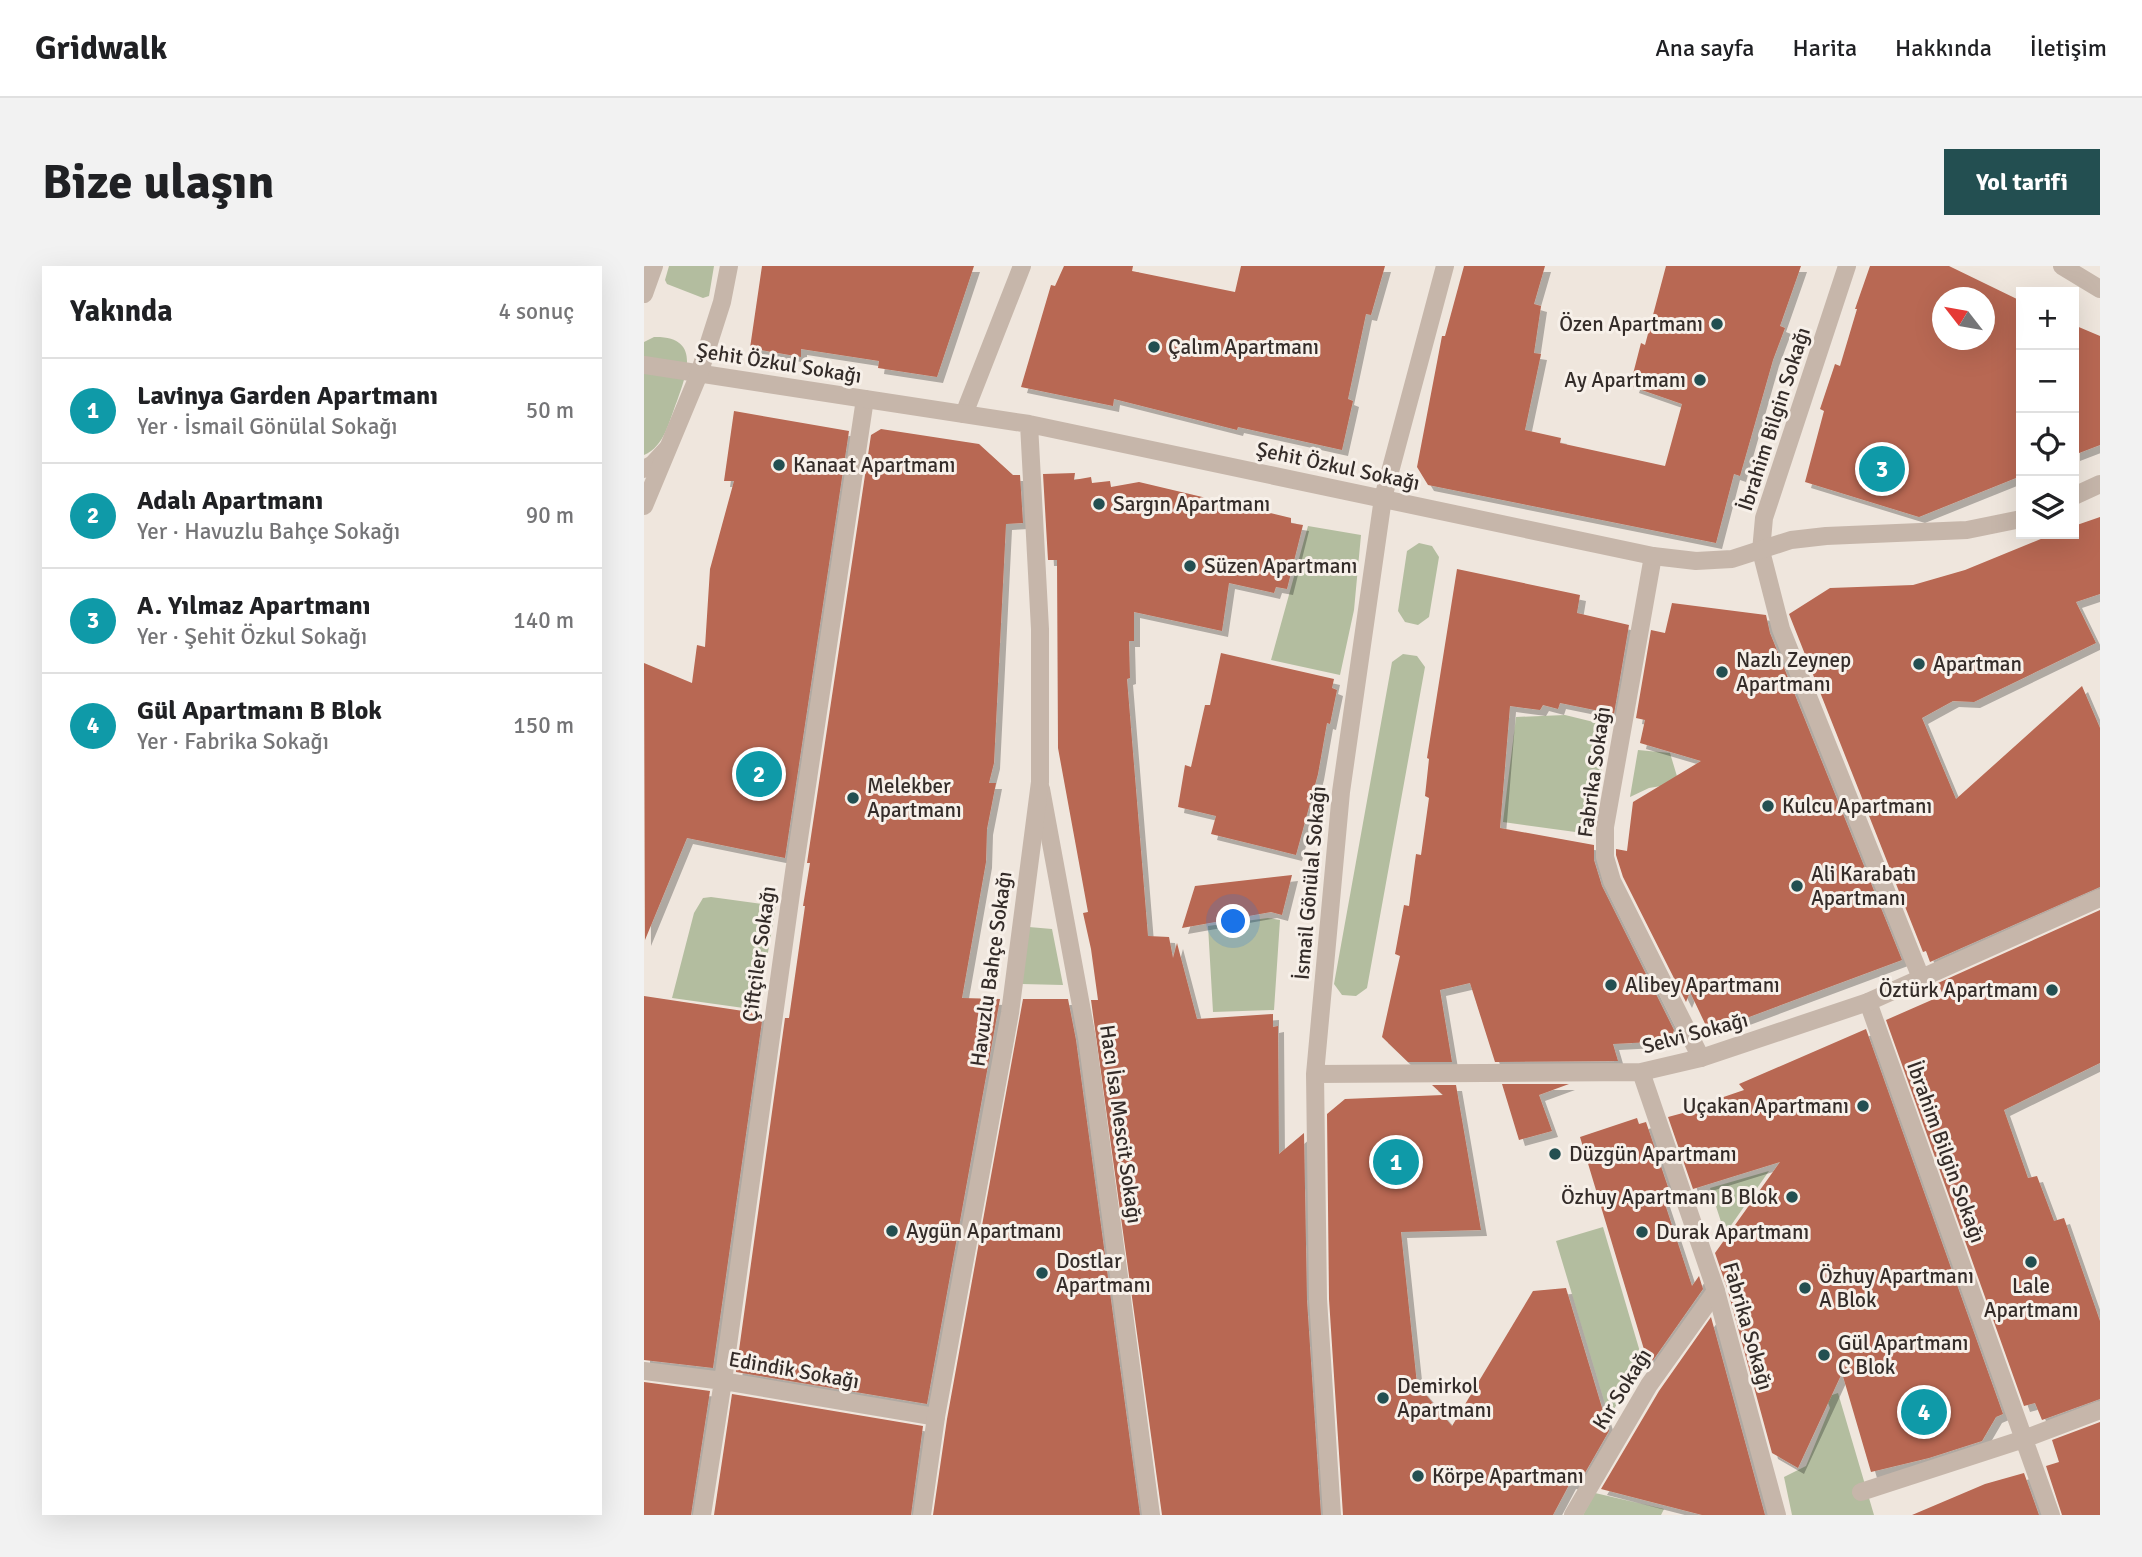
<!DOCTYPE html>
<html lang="tr">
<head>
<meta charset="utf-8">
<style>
	:root { --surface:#fff; --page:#f2f2f2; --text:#202124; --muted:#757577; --line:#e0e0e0; --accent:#234f51 }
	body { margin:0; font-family:Signika,sans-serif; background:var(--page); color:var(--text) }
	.controls { position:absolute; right:21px; top:21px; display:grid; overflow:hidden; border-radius:0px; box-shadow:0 7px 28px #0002 }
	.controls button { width:63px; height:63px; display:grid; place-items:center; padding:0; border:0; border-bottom:2px solid var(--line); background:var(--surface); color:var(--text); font:35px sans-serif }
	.compass { position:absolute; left:1288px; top:21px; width:63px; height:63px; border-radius:50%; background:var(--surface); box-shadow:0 7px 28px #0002; rotate:301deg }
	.you { position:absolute; left:590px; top:656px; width:24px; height:24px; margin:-18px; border:5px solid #fff; border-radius:50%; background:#1a73e8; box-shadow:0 0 0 10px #1a73e833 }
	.badge { display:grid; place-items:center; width:46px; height:46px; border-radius:50%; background:var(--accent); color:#fff; font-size:23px; font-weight:700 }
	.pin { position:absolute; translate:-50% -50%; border:4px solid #fff; box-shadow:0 2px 7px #0006 }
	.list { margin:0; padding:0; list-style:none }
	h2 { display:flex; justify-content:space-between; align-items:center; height:91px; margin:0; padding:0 28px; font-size:30px }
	h2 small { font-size:23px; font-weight:400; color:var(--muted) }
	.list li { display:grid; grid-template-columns:46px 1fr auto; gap:21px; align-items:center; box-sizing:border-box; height:105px; padding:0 28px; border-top:2px solid var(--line) }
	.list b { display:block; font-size:26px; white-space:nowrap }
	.list p { margin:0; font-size:23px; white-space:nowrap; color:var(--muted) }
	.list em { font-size:23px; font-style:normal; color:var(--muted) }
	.icon { flex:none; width:38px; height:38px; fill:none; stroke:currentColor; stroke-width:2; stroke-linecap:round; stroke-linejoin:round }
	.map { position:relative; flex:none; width:1456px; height:1249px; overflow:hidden; border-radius:0px }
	header { display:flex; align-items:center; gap:42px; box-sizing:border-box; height:98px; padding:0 35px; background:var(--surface); border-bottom:2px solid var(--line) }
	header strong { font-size:33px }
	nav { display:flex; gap:38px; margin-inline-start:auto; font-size:24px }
	.intro { display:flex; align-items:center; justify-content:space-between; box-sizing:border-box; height:168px; padding:0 42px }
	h1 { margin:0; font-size:49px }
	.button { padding:18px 32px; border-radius:0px; background:var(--accent); color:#fff; font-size:24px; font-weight:700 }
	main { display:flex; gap:42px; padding:0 42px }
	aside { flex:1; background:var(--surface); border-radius:0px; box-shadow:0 7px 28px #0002 }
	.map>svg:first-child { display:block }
	.green { fill:#b3bd9f }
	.building { fill:#b86852; fill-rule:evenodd; filter:url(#shadow) }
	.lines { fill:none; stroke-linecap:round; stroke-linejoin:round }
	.service { stroke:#c6b6aa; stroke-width:18 }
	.minor { stroke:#c6b6aa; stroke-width:18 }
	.tertiary { stroke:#c6b6aa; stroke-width:18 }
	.poi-dot { fill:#234f51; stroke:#f7f0e9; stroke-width:2.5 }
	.labels { text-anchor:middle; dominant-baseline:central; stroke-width:6; stroke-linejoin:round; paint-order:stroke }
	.poi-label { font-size:21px; fill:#342c29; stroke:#f7f0e9; text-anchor:start }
	.street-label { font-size:21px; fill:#342c29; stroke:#f7f0e9 }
</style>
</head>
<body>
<header>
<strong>Gridwalk</strong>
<nav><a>Ana sayfa</a><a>Harita</a><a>Hakkında</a><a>İletişim</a></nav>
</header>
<div class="intro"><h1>Bize ulaşın</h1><a class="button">Yol tarifi</a></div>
<main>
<aside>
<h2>Yakında<small>4 sonuç</small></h2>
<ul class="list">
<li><span class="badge" style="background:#0f9aa8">1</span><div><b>Lavinya Garden Apartmanı</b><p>Yer · İsmail Gönülal Sokağı</p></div><em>50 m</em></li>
<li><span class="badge" style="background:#0f9aa8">2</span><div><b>Adalı Apartmanı</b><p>Yer · Havuzlu Bahçe Sokağı</p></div><em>90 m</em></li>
<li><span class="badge" style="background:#0f9aa8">3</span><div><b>A. Yılmaz Apartmanı</b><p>Yer · Şehit Özkul Sokağı</p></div><em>140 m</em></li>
<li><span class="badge" style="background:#0f9aa8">4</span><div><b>Gül Apartmanı B Blok</b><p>Yer · Fabrika Sokağı</p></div><em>150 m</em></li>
</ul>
</aside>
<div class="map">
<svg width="1456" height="1249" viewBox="0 0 1456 1249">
	<defs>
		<filter id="shadow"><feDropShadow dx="6" dy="6" stdDeviation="0" flood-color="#0004"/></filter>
	</defs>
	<rect width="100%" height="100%" fill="#efe6dd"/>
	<path class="green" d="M 25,0 L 70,0 L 65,30 L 59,32 L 23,18 L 21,14 Z
		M 10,71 C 57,70 43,107 33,135 C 25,155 21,180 0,189 L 0,76 Z
		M 664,260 L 717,269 L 710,344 L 696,409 L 627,394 Z
		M 775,277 L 788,280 L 795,291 L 785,351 L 774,359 L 761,356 L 754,345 L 763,285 Z
		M 759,388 L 773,390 L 781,401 L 723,722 L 712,730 L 698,729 L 690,718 L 748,396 Z
		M 921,449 L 966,460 L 946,568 L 859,556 L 872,451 Z
		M 994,484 L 1026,487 L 1035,517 L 1005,522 L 986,531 Z
		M 67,631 L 132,640 L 114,744 L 28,732 L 50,647 L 59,632 Z
		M 624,652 L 636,654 L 630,744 L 569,746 L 564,660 Z
		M 385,661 L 408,663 L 419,719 L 378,718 Z
		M 1125,905 L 1081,968 L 1066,922 Z
		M 959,961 L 999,1096 L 965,1151 L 912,975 Z
		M 1194,1127 L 1230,1249 L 1148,1249 L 1140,1211 L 1162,1200 L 1186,1142 L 1182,1131 Z
		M 951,1227 L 1020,1243 L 1017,1249 L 939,1249 Z"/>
	<path class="building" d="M 118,0 L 330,0 L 293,111 L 234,102 L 235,95 L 157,83 L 157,91 L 106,82 Z
		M 420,0 L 489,0 L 488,5 L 591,26 L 597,0 L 741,0 L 727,49 L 722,48 L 704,133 L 709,135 L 698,184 L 594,161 L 593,164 L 470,133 L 469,140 L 377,121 L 407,19 L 411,20 Z
		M 820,0 L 901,0 L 890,38 L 897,40 L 890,87 L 897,88 L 881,164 L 917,172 L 916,177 L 1021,200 L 1038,138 L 989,121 L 993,109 L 989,108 L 997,77 L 1001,79 L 1022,0 L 1157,0 L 1136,60 L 1141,62 L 1129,94 L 1096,210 L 1090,208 L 1072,277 L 784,219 L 773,201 L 798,70 L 801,70 Z
		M 1226,0 L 1305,0 L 1377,35 L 1377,210 L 1275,251 L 1161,216 L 1180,145 L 1176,143 L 1191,98 L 1196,100 L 1213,43 L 1211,43 ZM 1298,32 L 1340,32 L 1340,74 L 1298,74 Z
		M 1430,59 L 1456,70 L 1456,179 L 1430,189 Z
		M 90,145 L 205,165 L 141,592 L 43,572 L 1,674 L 0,397 L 48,417 L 53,379 L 61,381 L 66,303 L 90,215 L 80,215 Z
		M 237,163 L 335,178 L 369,209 L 376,209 L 379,257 L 362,258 L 350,497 L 345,517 L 352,517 L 343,563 L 342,596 L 318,732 L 356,733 L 283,1138 L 92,1106 L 141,752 L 145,752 L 161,640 L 159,640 L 166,597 L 163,597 L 227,169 Z
		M 431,207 L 430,214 L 447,211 L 448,217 L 466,215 L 467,221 L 495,216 L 647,252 L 647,257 L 659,259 L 643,323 L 632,321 L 630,327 L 585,317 L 578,365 L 490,346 L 490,375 L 485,375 L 486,412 L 483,413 L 504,670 L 525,671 L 529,692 L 533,677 L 553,753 L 629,748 L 629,761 L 634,760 L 635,888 L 660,867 L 663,1034 L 677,1249 L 518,1249 L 447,734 L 454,734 L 447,683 L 439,647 L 444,646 L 414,482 L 413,294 L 404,294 L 399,208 Z
		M 1456,251 L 1456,328 L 1432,336 L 1452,377 L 1330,436 L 1309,435 L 1278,452 L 1312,533 L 1438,420 L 1456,462 L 1456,621 L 1286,696 L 1282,685 L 1279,686 L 1145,348 L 1186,322 L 1269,319 L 1321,304 L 1409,268 L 1430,268 L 1430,260 Z
		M 813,303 L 936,329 L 933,347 L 985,359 L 970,448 L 916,437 L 914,443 L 899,439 L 896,444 L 866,440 L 856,562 L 950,579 L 950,594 L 958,620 L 1030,764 L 1026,775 L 969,778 L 974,795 L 851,796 L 826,717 L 796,724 L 808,796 L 764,796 L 738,771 L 756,690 L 751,688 L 760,639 L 765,640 L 772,588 L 777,589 L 785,532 L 781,530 L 785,493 L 783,492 Z
		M 1028,337 L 1122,349 L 1126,367 L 1258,694 L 1065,766 L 1046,726 L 1042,736 L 979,611 L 972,589 L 972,583 L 983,585 L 989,536 L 1057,495 L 996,477 L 1001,454 L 992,452 L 1007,364 L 1021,367 Z
		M 577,387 L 690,413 L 688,422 L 693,424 L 686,458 L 683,457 L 674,508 L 652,589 L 567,568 L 572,550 L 534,541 L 541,499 L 547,501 L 561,439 L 566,439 Z
		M 648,609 L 638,649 L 627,646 L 538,662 L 551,620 Z
		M 1456,644 L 1456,797 L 1360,844 L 1384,912 L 1393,910 L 1410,955 L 1420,952 L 1456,1055 L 1456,1133 L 1398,1154 L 1391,1137 L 1380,1140 L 1242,754 L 1299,729 L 1294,717 Z
		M 0,730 L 119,748 L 69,1102 L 0,1094 Z
		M 379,733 L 424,733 L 432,774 L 496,1249 L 289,1249 L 303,1153 Z
		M 1222,763 L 1359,1148 L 1352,1151 L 1338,1175 L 1285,1192 L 1227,1206 L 1198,1107 L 1154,1202 L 1128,1187 L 1083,1022 L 1071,987 L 1136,896 L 1049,923 L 1024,851 L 1065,840 L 1065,836 L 1100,824 L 1095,818 Z
		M 858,818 L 925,818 L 895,829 L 908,865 L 875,874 Z
		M 788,819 L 812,819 L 837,964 L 757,966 L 773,1118 L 808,1160 L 889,1025 L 922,1022 L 965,1165 L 934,1219 L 926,1217 L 909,1249 L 699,1249 L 685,1033 L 683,848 L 701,833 L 799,829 Z
		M 993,852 L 995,858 L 1002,856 L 1027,930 L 1019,932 L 1048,1020 L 1055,1010 L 1059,1023 L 1005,1100 L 936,871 Z
		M 1067,1051 L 1121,1249 L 1058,1249 L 957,1223 L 1015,1125 Z
		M 0,1116 L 66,1125 L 47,1249 L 0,1249 Z
		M 88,1128 L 279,1160 L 267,1249 L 70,1249 Z
		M 1456,1156 L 1456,1249 L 1418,1249 L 1402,1200 L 1415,1196 L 1408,1174 Z
		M 1380,1207 L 1395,1249 L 1268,1249 L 1341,1218 Z"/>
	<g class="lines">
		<path class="service" d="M 1203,0 L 1120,252 L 1117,285 L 1137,363 L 1277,712
			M 320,148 L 378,0
			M 1009,290 L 961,561 L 961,591 L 968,615 L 1057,792
			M 397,523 L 443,772 L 507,1249
			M 1224,736 L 1407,1249
			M 0,1105 L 79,1115 L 292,1151
			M 1217,1226 L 1380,1173 L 1456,1144
			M 58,1249 L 79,1115 L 150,606 L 221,133
			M 929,1249 L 1005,1119 L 1072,1025"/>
		<path class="minor" d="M 1418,0 L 1456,23
			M 0,99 L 385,158 L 1009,290 L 1052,295 L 1088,293 L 1147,274 L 1182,270 L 1323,264 L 1377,253
			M 0,203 L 9,198 L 23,183
			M 1430,230 L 1456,218
			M 997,806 L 1072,1025 L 1133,1249
			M 671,808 L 997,806 L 1057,792 L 1224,736 L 1456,632
			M 278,1249 L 292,1151 L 366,747 L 396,516 L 396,363 L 385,158
			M 688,1249 L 674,1033 L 671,808 L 697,526 L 739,232 L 801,0"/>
		<path class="tertiary" d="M 0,28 L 10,0
			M 0,240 L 55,108 L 78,36 L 85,0"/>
	</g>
	<g class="poi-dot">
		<circle cx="1073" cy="58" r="7"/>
		<circle cx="510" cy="81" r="7"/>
		<circle cx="1056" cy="114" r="7"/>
		<circle cx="135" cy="199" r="7"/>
		<circle cx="455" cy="238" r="7"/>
		<circle cx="546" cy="300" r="7"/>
		<circle cx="1275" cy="398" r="7"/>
		<circle cx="1078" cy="406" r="7"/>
		<circle cx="209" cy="532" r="7"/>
		<circle cx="1124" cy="540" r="7"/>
		<circle cx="1153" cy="620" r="7"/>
		<circle cx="967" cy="719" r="7"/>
		<circle cx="1408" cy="724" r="7"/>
		<circle cx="1219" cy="840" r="7"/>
		<circle cx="911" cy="888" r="7"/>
		<circle cx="1148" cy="931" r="7"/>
		<circle cx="248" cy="965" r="7"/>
		<circle cx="998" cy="966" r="7"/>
		<circle cx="1387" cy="996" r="7"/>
		<circle cx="398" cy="1007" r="7"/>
		<circle cx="1161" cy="1022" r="7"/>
		<circle cx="1180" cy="1089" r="7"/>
		<circle cx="739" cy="1132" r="7"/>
		<circle cx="774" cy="1210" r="7"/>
	</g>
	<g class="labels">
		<g class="poi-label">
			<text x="1059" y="58" text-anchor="end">Özen Apartmanı</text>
			<text x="524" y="81">Çalım Apartmanı</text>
			<text x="1042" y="114" text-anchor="end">Ay Apartmanı</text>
			<text x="149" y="199">Kanaat Apartmanı</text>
			<text x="469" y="238">Sargın Apartmanı</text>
			<text x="560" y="300">Süzen Apartmanı</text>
			<text x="1092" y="394">Nazlı Zeynep<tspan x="1092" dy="24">Apartmanı</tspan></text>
			<text x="1289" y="398">Apartman</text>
			<text x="223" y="520">Melekber<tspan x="223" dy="24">Apartmanı</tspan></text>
			<text x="1138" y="540">Kulcu Apartmanı</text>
			<text x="1167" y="608">Ali Karabatı<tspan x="1167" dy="24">Apartmanı</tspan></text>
			<text x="981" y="719">Alibey Apartmanı</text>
			<text x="1394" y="724" text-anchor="end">Öztürk Apartmanı</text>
			<text x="1205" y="840" text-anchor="end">Uçakan Apartmanı</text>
			<text x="925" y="888">Düzgün Apartmanı</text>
			<text x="1134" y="931" text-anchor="end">Özhuy Apartmanı B Blok</text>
			<text x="262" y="965">Aygün Apartmanı</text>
			<text x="1012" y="966">Durak Apartmanı</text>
			<text x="412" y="995">Dostlar<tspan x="412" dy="24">Apartmanı</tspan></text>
			<text x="1175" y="1010">Özhuy Apartmanı<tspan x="1175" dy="24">A Blok</tspan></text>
			<text x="1387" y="1020" text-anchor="middle">Lale<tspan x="1387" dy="24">Apartmanı</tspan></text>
			<text x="1194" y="1077">Gül Apartmanı<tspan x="1194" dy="24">C Blok</tspan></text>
			<text x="753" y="1120">Demirkol<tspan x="753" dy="24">Apartmanı</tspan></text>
			<text x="788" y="1210">Körpe Apartmanı</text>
		</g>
		<g class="street-label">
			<text transform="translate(135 97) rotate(9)">Şehit Özkul Sokağı</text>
			<text transform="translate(1130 153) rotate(-72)">İbrahim Bilgin Sokağı</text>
			<text transform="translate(694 200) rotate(12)">Şehit Özkul Sokağı</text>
			<text transform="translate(950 506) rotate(-82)">Fabrika Sokağı</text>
			<text transform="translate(666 617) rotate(-85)">İsmail Gönülal Sokağı</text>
			<text transform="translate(115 688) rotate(-82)">Çiftçiler Sokağı</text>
			<text transform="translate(347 703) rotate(-82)">Havuzlu Bahçe Sokağı</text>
			<text transform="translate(1051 767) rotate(-15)">Selvi Sokağı</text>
			<text transform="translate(477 858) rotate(82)">Hacı İsa Mescit Sokağı</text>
			<text transform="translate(1302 886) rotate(70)">İbrahim Bilgin Sokağı</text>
			<text transform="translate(1104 1060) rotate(74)">Fabrika Sokağı</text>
			<text transform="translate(150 1104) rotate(10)">Edindik Sokağı</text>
			<text transform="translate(978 1123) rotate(-58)">Kır Sokağı</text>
		</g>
	</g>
</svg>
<div class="controls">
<button>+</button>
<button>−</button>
<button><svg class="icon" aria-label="locate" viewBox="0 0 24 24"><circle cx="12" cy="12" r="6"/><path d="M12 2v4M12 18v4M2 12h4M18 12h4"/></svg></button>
<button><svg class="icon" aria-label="layers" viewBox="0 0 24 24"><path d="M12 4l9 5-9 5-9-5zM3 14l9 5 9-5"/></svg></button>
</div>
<svg class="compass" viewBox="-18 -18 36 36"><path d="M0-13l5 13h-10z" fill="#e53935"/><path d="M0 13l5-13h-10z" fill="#757577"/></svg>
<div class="you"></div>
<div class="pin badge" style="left:752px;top:896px;background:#0f9aa8">1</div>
<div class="pin badge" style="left:115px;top:508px;background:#0f9aa8">2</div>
<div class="pin badge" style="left:1238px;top:203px;background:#0f9aa8">3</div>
<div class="pin badge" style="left:1280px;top:1146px;background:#0f9aa8">4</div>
</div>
</main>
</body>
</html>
